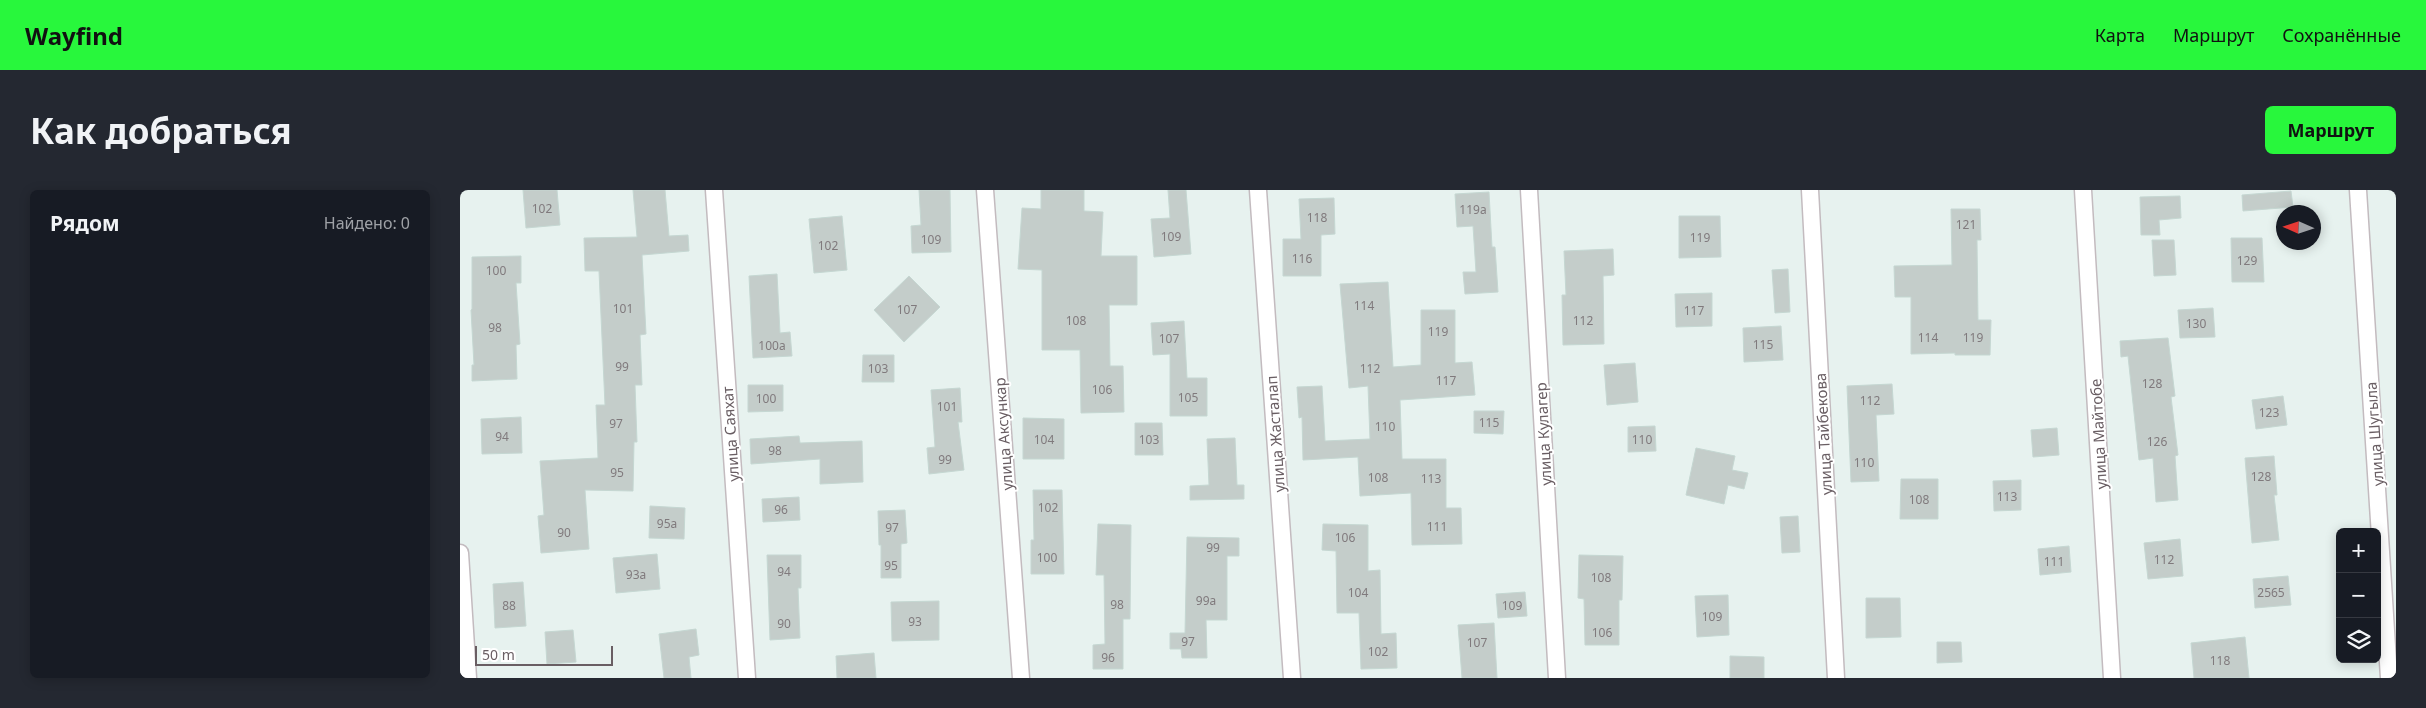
<!DOCTYPE html>
<html lang="ru">
<head>
<meta charset="utf-8">
<style>
	:root { --surface:#171b24; --page:#242831; --text:#f1f3f6; --muted:#9ea1a6; --line:#363941; --accent:#28f73c }
	body { margin:0; font-family:"Noto Sans",sans-serif; background:var(--page); color:var(--text) }
	.controls { position:absolute; right:15px; bottom:15px; display:grid; overflow:hidden; border-radius:8px; box-shadow:0 2px 12px #0003 }
	.controls button { width:45px; height:45px; display:grid; place-items:center; padding:0; border:0; border-bottom:1px solid var(--line); background:var(--surface); color:var(--text); font:25px sans-serif }
	.compass { position:absolute; left:1816px; top:15px; width:45px; height:45px; border-radius:50%; background:var(--surface); box-shadow:0 2px 12px #0003; rotate:273deg }
	.scale { position:absolute; left:15px; bottom:12px; width:138px; box-sizing:border-box; padding-left:5px; border:2px solid #695e63; border-top:0; font-size:14px; line-height:18px; white-space:nowrap; color:#695e63; -webkit-text-stroke:4px #fff; paint-order:stroke }
	.list { margin:0; padding:0; list-style:none }
	h2 { display:flex; justify-content:space-between; align-items:center; height:65px; margin:0; padding:0 20px; font-size:21px }
	h2 small { font-size:16px; font-weight:400; color:var(--muted) }
	.icon { flex:none; width:28px; height:28px; fill:none; stroke:currentColor; stroke-width:2; stroke-linecap:round; stroke-linejoin:round }
	.map { position:relative; flex:none; width:1936px; height:488px; overflow:hidden; border-radius:8px }
	header { display:flex; align-items:center; gap:30px; box-sizing:border-box; height:70px; padding:0 25px; background:var(--accent); color:#111 }
	header strong { font-size:24px }
	nav { display:flex; gap:28px; margin-inline-start:auto; font-size:18px }
	.intro { display:flex; align-items:center; justify-content:space-between; box-sizing:border-box; height:120px; padding:0 30px }
	h1 { margin:0; font-size:35px }
	.button { padding:12px 22px; border-radius:8px; background:var(--accent); color:#111; font-size:18px; font-weight:700 }
	main { display:flex; gap:30px; padding:0 30px }
	aside { flex:1; background:var(--surface); border-radius:8px; box-shadow:0 2px 12px #0003 }
	.map>svg:first-child { display:block }
	.building { fill:#c4cdca; stroke:#c5d7d2 }
	.lines { fill:none; stroke-linecap:round; stroke-linejoin:round }
	.street-casing { stroke:#c3bbbf; stroke-width:19 }
	.street { stroke:#fff; stroke-width:16 }
	.labels { text-anchor:middle; dominant-baseline:central; stroke-width:4; stroke-linejoin:round; paint-order:stroke }
	.number-label { font-size:12px; fill:#807a7d }
	.street-label { font-size:15px; fill:#695e63; stroke:#fff }
</style>
</head>
<body>
<header>
<strong>Wayfind</strong>
<nav><a>Карта</a><a>Маршрут</a><a>Сохранённые</a></nav>
</header>
<div class="intro"><h1>Как добраться</h1><a class="button">Маршрут</a></div>
<main>
<aside>
<h2>Рядом<small>Найдено: 0</small></h2>
<ul class="list">
</ul>
</aside>
<div class="map">
<svg width="1936" height="488" viewBox="0 0 1936 488">
	<rect width="100%" height="100%" fill="#e7f2ef"/>
	<path class="building" d="M 63,0 L 97,0 L 100,35 L 66,38 Z
		M 173,0 L 205,0 L 209,46 L 228,45 L 229,61 L 182,65 L 186,144 L 180,145 L 182,195 L 175,195 L 177,252 L 174,252 L 173,301 L 125,300 L 129,359 L 81,363 L 78,326 L 84,325 L 80,271 L 138,268 L 136,215 L 145,215 L 139,81 L 125,81 L 124,48 L 177,47 Z
		M 459,0 L 490,0 L 491,62 L 452,63 L 451,36 L 461,35 Z
		M 581,0 L 624,0 L 624,21 L 643,22 L 641,66 L 677,66 L 677,115 L 649,115 L 650,176 L 663,176 L 664,222 L 621,223 L 620,160 L 582,160 L 582,80 L 558,79 L 562,18 L 581,19 Z
		M 708,0 L 726,0 L 731,64 L 694,67 L 691,29 L 710,28 Z
		M 1831,1 L 1833,17 L 1783,21 L 1782,5 Z
		M 1029,2 L 1032,57 L 1035,57 L 1038,102 L 1005,104 L 1003,82 L 1016,82 L 1013,36 L 997,37 L 995,4 Z
		M 1720,6 L 1721,28 L 1699,30 L 1700,45 L 1681,45 L 1680,7 Z
		M 874,8 L 875,44 L 861,45 L 861,86 L 823,86 L 823,49 L 841,49 L 839,9 Z
		M 1491,19 L 1520,19 L 1521,50 L 1517,50 L 1518,130 L 1531,130 L 1530,165 L 1495,165 L 1495,163 L 1451,164 L 1451,107 L 1435,107 L 1434,76 L 1492,75 Z
		M 382,26 L 387,80 L 354,83 L 349,29 Z
		M 1219,26 L 1260,26 L 1261,67 L 1219,68 Z
		M 1771,48 L 1802,48 L 1804,92 L 1772,92 Z
		M 1692,50 L 1714,50 L 1716,85 L 1694,86 Z
		M 1153,59 L 1154,85 L 1143,86 L 1144,154 L 1103,155 L 1102,105 L 1106,105 L 1104,61 Z
		M 61,66 L 61,93 L 56,93 L 60,154 L 56,155 L 57,189 L 12,191 L 12,175 L 14,175 L 11,120 L 12,119 L 12,67 Z
		M 1328,79 L 1330,122 L 1315,123 L 1312,80 Z
		M 317,84 L 320,143 L 330,142 L 332,166 L 293,168 L 289,86 Z
		M 449,86 L 480,117 L 444,152 L 414,120 Z
		M 928,92 L 933,177 L 961,175 L 961,120 L 995,120 L 995,173 L 1012,172 L 1015,205 L 940,210 L 942,269 L 986,269 L 986,318 L 1001,318 L 1002,354 L 952,355 L 951,303 L 900,306 L 898,267 L 843,270 L 842,227 L 839,228 L 837,197 L 862,196 L 865,251 L 910,249 L 908,196 L 889,198 L 880,94 Z
		M 1252,103 L 1252,136 L 1216,137 L 1215,104 Z
		M 1753,118 L 1755,147 L 1720,148 L 1718,120 Z
		M 724,131 L 727,188 L 747,188 L 747,226 L 710,226 L 710,164 L 693,165 L 691,133 Z
		M 1321,136 L 1323,170 L 1284,172 L 1283,138 Z
		M 1708,148 L 1715,206 L 1711,207 L 1718,265 L 1715,266 L 1718,310 L 1696,312 L 1693,268 L 1679,270 L 1668,166 L 1661,167 L 1660,151 Z
		M 403,165 L 434,165 L 434,192 L 402,192 Z
		M 1175,173 L 1178,212 L 1147,215 L 1144,175 Z
		M 1432,194 L 1434,224 L 1416,225 L 1419,291 L 1391,292 L 1387,196 Z
		M 288,195 L 323,195 L 323,221 L 288,222 Z
		M 500,198 L 502,232 L 498,232 L 504,280 L 469,284 L 467,258 L 475,257 L 471,200 Z
		M 1823,206 L 1827,235 L 1796,239 L 1792,210 Z
		M 1014,221 L 1044,221 L 1043,244 L 1014,243 Z
		M 61,227 L 62,263 L 22,264 L 21,229 Z
		M 563,228 L 604,229 L 604,269 L 563,269 Z
		M 675,233 L 702,233 L 703,265 L 675,265 Z
		M 1195,236 L 1196,261 L 1168,262 L 1168,237 Z
		M 1597,238 L 1599,265 L 1573,267 L 1571,240 Z
		M 339,246 L 340,253 L 402,251 L 403,292 L 360,294 L 360,269 L 291,274 L 290,249 Z
		M 775,248 L 777,295 L 784,295 L 784,309 L 730,310 L 730,296 L 749,295 L 747,249 Z
		M 1236,258 L 1275,266 L 1272,280 L 1288,283 L 1284,299 L 1268,295 L 1264,314 L 1226,305 Z
		M 1814,266 L 1817,305 L 1814,305 L 1819,350 L 1792,353 L 1785,268 Z
		M 1441,289 L 1478,289 L 1478,329 L 1440,329 Z
		M 1561,290 L 1561,320 L 1534,321 L 1533,291 Z
		M 573,300 L 602,300 L 604,384 L 571,384 L 571,350 L 574,350 Z
		M 339,307 L 340,330 L 303,332 L 302,309 Z
		M 190,316 L 225,318 L 224,349 L 189,348 Z
		M 445,320 L 447,353 L 441,354 L 441,388 L 421,388 L 421,355 L 419,355 L 418,321 Z
		M 1338,326 L 1340,362 L 1322,363 L 1320,327 Z
		M 638,334 L 671,335 L 670,429 L 663,429 L 663,479 L 633,479 L 633,455 L 645,454 L 644,385 L 636,385 Z
		M 863,334 L 908,335 L 908,381 L 920,380 L 921,444 L 936,443 L 937,478 L 901,479 L 899,423 L 877,423 L 876,361 L 862,360 Z
		M 727,347 L 779,348 L 779,366 L 767,366 L 767,430 L 746,430 L 747,468 L 722,468 L 721,459 L 710,459 L 710,443 L 725,443 Z
		M 1720,349 L 1723,386 L 1688,389 L 1684,353 Z
		M 1609,356 L 1611,382 L 1580,385 L 1578,359 Z
		M 197,364 L 200,399 L 156,403 L 153,368 Z
		M 307,365 L 341,365 L 341,398 L 338,398 L 340,448 L 310,450 Z
		M 1119,365 L 1163,366 L 1162,410 L 1159,410 L 1159,455 L 1125,455 L 1124,409 L 1118,408 Z
		M 1828,386 L 1831,415 L 1795,418 L 1793,389 Z
		M 63,392 L 66,436 L 35,438 L 33,394 Z
		M 1065,402 L 1067,426 L 1038,428 L 1036,404 Z
		M 1268,405 L 1269,445 L 1237,447 L 1235,406 Z
		M 1406,408 L 1440,408 L 1441,447 L 1406,448 Z
		M 479,411 L 479,450 L 432,451 L 431,412 Z
		M 1034,433 L 1037,488 L 1002,488 L 998,435 Z
		M 236,439 L 239,465 L 229,467 L 231,488 L 204,488 L 199,444 Z
		M 113,440 L 116,472 L 87,474 L 85,442 Z
		M 1785,447 L 1789,488 L 1734,488 L 1731,453 Z
		M 1477,452 L 1501,452 L 1502,472 L 1477,473 Z
		M 414,463 L 416,488 L 377,488 L 376,466 Z
		M 1270,466 L 1304,467 L 1304,488 L 1270,488 Z"/>
	<g class="lines">
		<defs>
			<path id="street" d="M 254,0 L 287,488
				M 525,0 L 561,488
				M 798,0 L 832,488
				M 1069,0 L 1097,488
				M 1350,0 L 1376,488
				M 1623,0 L 1652,488
				M 1898,0 L 1929,488
				M 0,363 L 8,488"/>
		</defs>
		<use href="#street" class="street-casing"/>
		<use href="#street" class="street"/>
	</g>
	<g class="labels">
		<g class="number-label">
			<text x="82" y="18">102</text>
			<text x="1013" y="19">119а</text>
			<text x="857" y="27">118</text>
			<text x="1506" y="34">121</text>
			<text x="711" y="46">109</text>
			<text x="1240" y="47">119</text>
			<text x="471" y="49">109</text>
			<text x="368" y="55">102</text>
			<text x="842" y="68">116</text>
			<text x="1787" y="70">129</text>
			<text x="36" y="80">100</text>
			<text x="904" y="115">114</text>
			<text x="163" y="118">101</text>
			<text x="447" y="119">107</text>
			<text x="1234" y="120">117</text>
			<text x="616" y="130">108</text>
			<text x="1123" y="130">112</text>
			<text x="1736" y="133">130</text>
			<text x="35" y="137">98</text>
			<text x="978" y="141">119</text>
			<text x="1468" y="147">114</text>
			<text x="1513" y="147">119</text>
			<text x="709" y="148">107</text>
			<text x="1303" y="154">115</text>
			<text x="312" y="155">100а</text>
			<text x="162" y="176">99</text>
			<text x="418" y="178">103</text>
			<text x="910" y="178">112</text>
			<text x="986" y="190">117</text>
			<text x="1692" y="193">128</text>
			<text x="642" y="199">106</text>
			<text x="728" y="207">105</text>
			<text x="306" y="208">100</text>
			<text x="1410" y="210">112</text>
			<text x="487" y="216">101</text>
			<text x="1809" y="222">123</text>
			<text x="1029" y="232">115</text>
			<text x="156" y="233">97</text>
			<text x="925" y="236">110</text>
			<text x="42" y="246">94</text>
			<text x="584" y="249">104</text>
			<text x="689" y="249">103</text>
			<text x="1182" y="249">110</text>
			<text x="1697" y="251">126</text>
			<text x="315" y="260">98</text>
			<text x="485" y="269">99</text>
			<text x="1404" y="272">110</text>
			<text x="157" y="282">95</text>
			<text x="1801" y="286">128</text>
			<text x="918" y="287">108</text>
			<text x="971" y="288">113</text>
			<text x="1547" y="306">113</text>
			<text x="1459" y="309">108</text>
			<text x="588" y="317">102</text>
			<text x="321" y="319">96</text>
			<text x="207" y="333">95а</text>
			<text x="977" y="336">111</text>
			<text x="432" y="337">97</text>
			<text x="104" y="342">90</text>
			<text x="885" y="347">106</text>
			<text x="753" y="357">99</text>
			<text x="587" y="367">100</text>
			<text x="1704" y="369">112</text>
			<text x="1594" y="371">111</text>
			<text x="431" y="375">95</text>
			<text x="324" y="381">94</text>
			<text x="176" y="384">93а</text>
			<text x="1141" y="387">108</text>
			<text x="898" y="402">104</text>
			<text x="1811" y="402">2565</text>
			<text x="746" y="410">99а</text>
			<text x="657" y="414">98</text>
			<text x="49" y="415">88</text>
			<text x="1052" y="415">109</text>
			<text x="1252" y="426">109</text>
			<text x="455" y="431">93</text>
			<text x="324" y="433">90</text>
			<text x="1142" y="442">106</text>
			<text x="728" y="451">97</text>
			<text x="1017" y="452">107</text>
			<text x="918" y="461">102</text>
			<text x="648" y="467">96</text>
			<text x="1760" y="470">118</text>
		</g>
		<g class="street-label">
			<text transform="translate(270 244) rotate(-94)">улица Саяхат</text>
			<text transform="translate(543 244) rotate(-94)">улица Аксункар</text>
			<text transform="translate(815 244) rotate(-94)">улица Жасталап</text>
			<text transform="translate(1083 244) rotate(-93)">улица Кулагер</text>
			<text transform="translate(1363 244) rotate(-93)">улица Тайбекова</text>
			<text transform="translate(1638 244) rotate(-93)">улица Майтобе</text>
			<text transform="translate(1914 244) rotate(-94)">улица Шугыла</text>
		</g>
	</g>
</svg>
<div class="controls">
<button>+</button>
<button>−</button>
<button><svg class="icon" aria-label="layers" viewBox="0 0 24 24"><path d="M12 4l9 5-9 5-9-5zM3 14l9 5 9-5"/></svg></button>
</div>
<svg class="compass" viewBox="-18 -18 36 36"><path d="M0-13l5 13h-10z" fill="#e53935"/><path d="M0 13l5-13h-10z" fill="#9ea1a6"/></svg>
<div class="scale">50 m</div>
</div>
</main>
</body>
</html>
